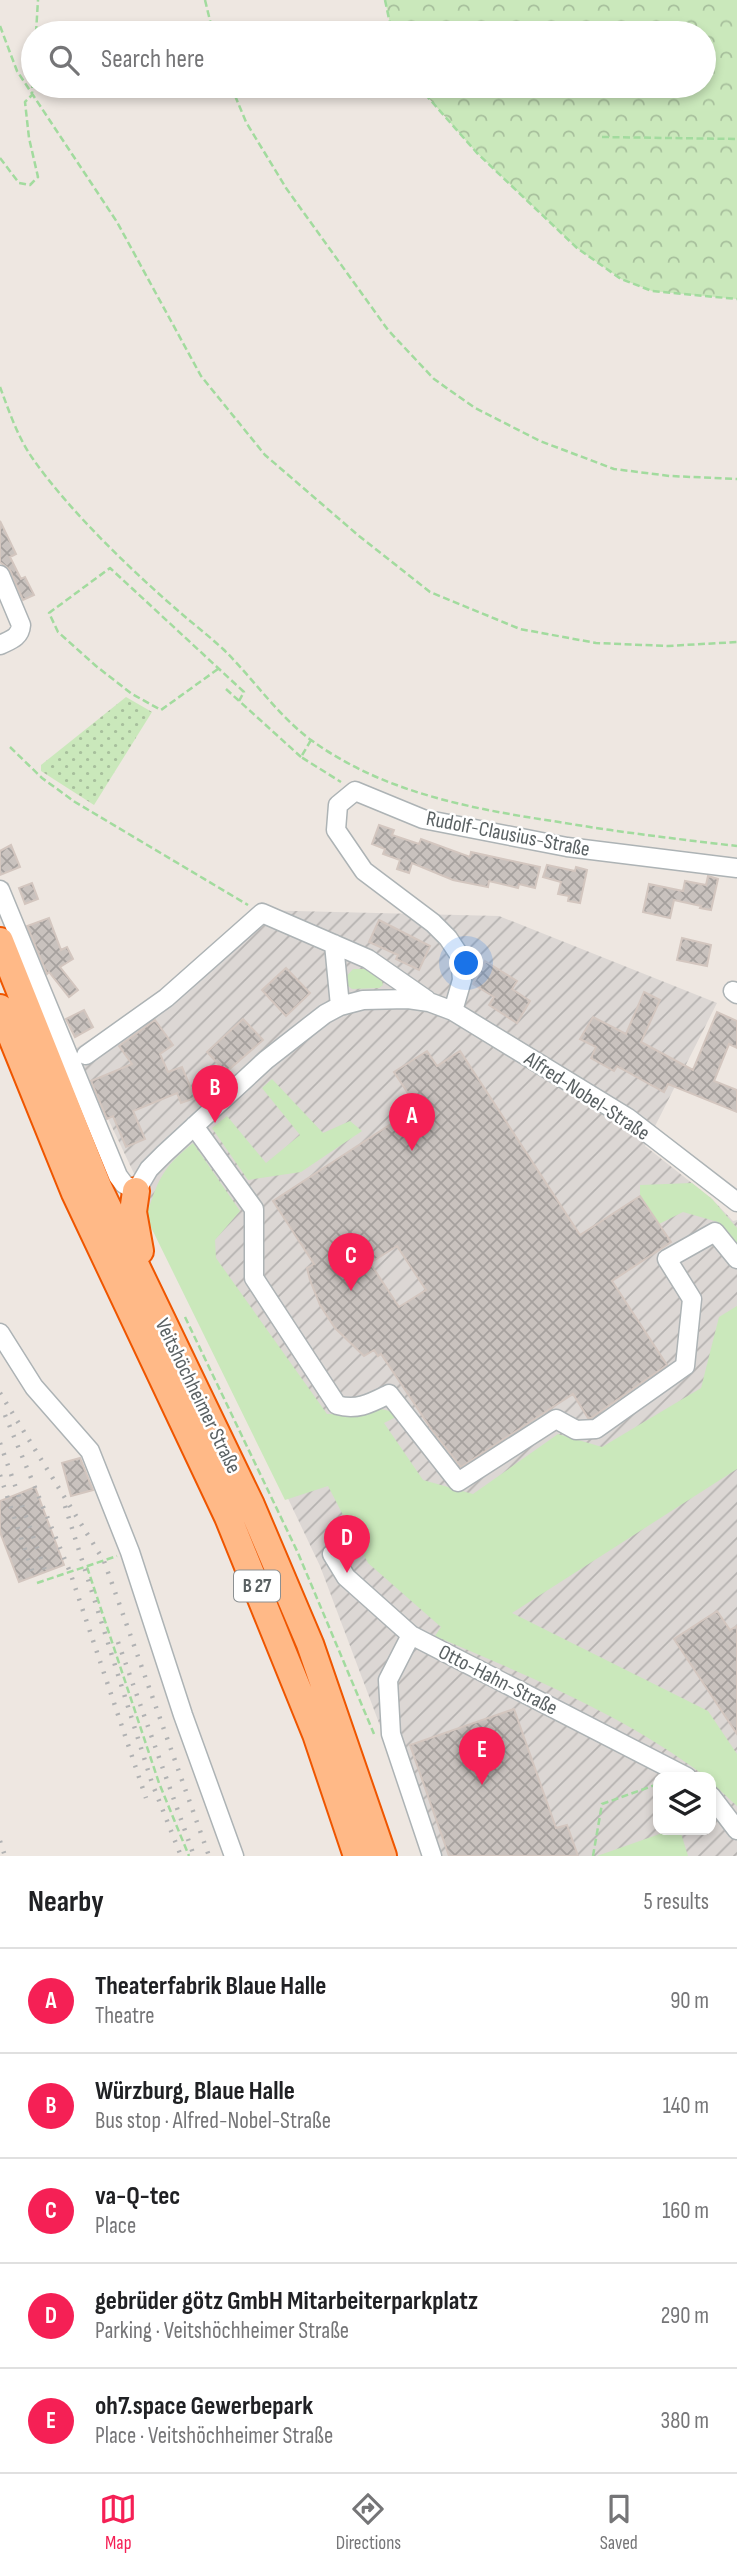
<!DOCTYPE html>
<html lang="en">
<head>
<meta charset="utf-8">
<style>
	:root { --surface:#fff; --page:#f6f6f6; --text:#202124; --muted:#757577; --line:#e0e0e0; --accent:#f52055 }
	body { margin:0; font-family:"Sofia Sans Condensed",sans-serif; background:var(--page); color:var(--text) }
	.controls { position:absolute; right:21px; bottom:21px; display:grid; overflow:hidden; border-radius:14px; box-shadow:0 4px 10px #0003 }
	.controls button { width:63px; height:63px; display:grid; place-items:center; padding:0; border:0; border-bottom:2px solid var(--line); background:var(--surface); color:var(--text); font:35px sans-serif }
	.you { position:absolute; left:467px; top:964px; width:24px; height:24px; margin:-18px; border:5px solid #fff; border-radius:50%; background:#1a73e8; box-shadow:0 0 0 10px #1a73e833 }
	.badge { display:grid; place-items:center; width:46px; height:46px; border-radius:50%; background:var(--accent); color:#fff; font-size:23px; font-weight:700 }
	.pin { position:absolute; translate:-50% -58px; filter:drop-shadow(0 2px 4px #0008) }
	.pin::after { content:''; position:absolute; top:37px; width:24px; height:21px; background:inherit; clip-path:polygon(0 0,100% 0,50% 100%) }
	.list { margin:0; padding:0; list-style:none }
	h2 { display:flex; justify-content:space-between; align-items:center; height:91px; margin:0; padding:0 28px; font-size:30px }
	h2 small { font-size:23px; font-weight:400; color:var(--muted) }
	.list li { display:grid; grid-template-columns:46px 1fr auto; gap:21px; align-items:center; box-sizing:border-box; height:105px; padding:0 28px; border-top:2px solid var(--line) }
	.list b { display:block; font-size:26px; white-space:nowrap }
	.list p { margin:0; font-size:23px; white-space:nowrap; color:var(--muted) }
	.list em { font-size:23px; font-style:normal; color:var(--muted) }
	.icon { flex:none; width:38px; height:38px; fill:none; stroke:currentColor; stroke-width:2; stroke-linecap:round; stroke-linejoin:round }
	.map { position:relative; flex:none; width:737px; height:1856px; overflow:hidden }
	.search { position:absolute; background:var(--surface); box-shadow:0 4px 10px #0003; left:21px; right:21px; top:21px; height:77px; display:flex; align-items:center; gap:18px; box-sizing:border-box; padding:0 24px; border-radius:38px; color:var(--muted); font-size:26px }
	.sheet { height:616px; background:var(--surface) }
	nav { display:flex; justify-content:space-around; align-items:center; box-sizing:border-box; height:98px; border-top:2px solid var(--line); background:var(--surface); font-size:19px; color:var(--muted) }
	nav a { display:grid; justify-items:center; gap:4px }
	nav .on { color:var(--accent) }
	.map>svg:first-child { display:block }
	.industrial { fill:url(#industrial-furrows); fill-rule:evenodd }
	.grass { fill:#cae8bb }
	.forest { fill:url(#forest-crowns) }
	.park { fill:url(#park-dots) }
	.building { fill:url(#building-cross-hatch); stroke:#d3c6bf; stroke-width:2; fill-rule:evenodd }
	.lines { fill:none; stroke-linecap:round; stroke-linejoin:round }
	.minor-casing { stroke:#adb3b5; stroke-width:21 }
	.highway-casing { stroke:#ef5600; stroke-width:30 }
	.path { stroke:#a2db9e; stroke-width:2.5; stroke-dasharray:7 3.5; stroke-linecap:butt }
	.minor { stroke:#fff; stroke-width:18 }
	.highway { stroke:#ffb987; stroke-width:26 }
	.rail { stroke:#b1b2b3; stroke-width:4.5; stroke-dasharray:2 9; stroke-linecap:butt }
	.labels { text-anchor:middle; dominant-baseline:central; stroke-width:5; stroke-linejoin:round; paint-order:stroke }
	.shield { fill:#fff; stroke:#8c9092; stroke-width:2 }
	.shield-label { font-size:19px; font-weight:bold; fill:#5a6163 }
	.street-label { font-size:21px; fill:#5a6163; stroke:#fff }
</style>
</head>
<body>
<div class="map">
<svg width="737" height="1856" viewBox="0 0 737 1856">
	<defs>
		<pattern id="industrial-furrows" width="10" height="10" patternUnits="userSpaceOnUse" patternTransform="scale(1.75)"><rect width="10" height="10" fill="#dcd7d4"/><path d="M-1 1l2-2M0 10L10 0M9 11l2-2" fill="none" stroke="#b5b2b0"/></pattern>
		<pattern id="forest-crowns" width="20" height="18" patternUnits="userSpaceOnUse" patternTransform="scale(1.75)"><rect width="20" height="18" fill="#cae8bb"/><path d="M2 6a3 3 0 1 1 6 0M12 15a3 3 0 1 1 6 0" fill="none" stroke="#a7bf9c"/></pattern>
		<pattern id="park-dots" width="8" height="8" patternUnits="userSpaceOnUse" patternTransform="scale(1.75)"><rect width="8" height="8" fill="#cae8bb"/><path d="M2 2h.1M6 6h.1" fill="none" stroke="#a7bf9c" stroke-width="1.8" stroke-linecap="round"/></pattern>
		<pattern id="building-cross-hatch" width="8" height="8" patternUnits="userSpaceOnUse" patternTransform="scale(1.75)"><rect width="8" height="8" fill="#c9c2be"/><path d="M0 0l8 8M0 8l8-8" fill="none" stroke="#a6a19e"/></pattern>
	</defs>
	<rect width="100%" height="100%" fill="#eee7e1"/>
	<path class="industrial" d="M 254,910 L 499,916 L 717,1003 L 645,1146 L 712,1199 L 733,1221 L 737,1220 L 737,1856 L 429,1856 L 320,1566 L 75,1049 L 152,999 ZM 658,1777 L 711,1777 L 711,1830 L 658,1830 Z"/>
	<path class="grass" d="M 353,969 L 366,969 L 381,977 L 383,985 L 379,988 L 352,989 L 347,985 L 345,978 Z
		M 272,1079 L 323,1133 L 350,1121 L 362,1131 L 301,1172 L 248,1180 L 212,1128 L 227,1116 L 266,1163 L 300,1135 L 262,1088 Z
		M 193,1143 L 240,1211 L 215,1240 L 216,1258 L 327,1414 L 363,1414 L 381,1409 L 394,1412 L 396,1417 L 384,1423 L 423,1480 L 473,1494 L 558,1434 L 602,1447 L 701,1388 L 719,1317 L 737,1306 L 737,1469 L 512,1613 L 708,1711 L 737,1754 L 737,1806 L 711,1782 L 711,1777 L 706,1777 C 625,1715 528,1676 435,1636 L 441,1627 L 368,1563 L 328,1486 L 285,1500 L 146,1217 C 158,1180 161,1169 193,1143 Z
		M 692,1183 L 712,1199 L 737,1228 L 737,1245 L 718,1222 L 683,1212 L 659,1224 L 640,1196 L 640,1185 Z
		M 671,1830 L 680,1830 L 688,1856 L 597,1856 Z"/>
	<path class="forest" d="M 385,0 L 737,0 L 737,299 L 652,291 L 621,279 L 577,248 L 477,153 L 418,86 L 704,86 L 704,33 L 392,33 Z"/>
	<path class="park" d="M 126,697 L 152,712 L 94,805 L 41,771 L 41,765 Z"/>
	<path class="building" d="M 0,521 L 16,554 L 10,557 L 21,579 L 25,577 L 34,595 L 23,600 L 10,570 L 0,562 Z
		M 379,825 L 394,830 L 392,835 L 419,844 L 421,839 L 470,857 L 471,852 L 540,867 L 535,888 L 519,884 L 518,888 L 489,881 L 488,887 L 453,880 L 412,863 L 409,873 L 397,869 L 400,860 L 383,854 L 385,849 L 372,844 Z
		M 11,845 L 20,867 L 0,875 L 0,851 Z
		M 547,865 L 575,871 L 576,867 L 587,870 L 580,903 L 568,901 L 569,896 L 558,894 L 561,882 L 543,877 Z
		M 708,876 L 718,879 L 711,910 L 700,908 L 701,906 L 674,900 L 670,918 L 643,912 L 649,884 L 683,891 L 685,881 L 706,885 Z
		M 32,883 L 38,899 L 25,904 L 19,888 Z
		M 49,918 L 61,950 L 67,947 L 73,959 L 60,967 L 78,990 L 69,997 L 49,972 L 47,974 L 27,926 Z
		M 379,920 L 430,946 L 419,970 L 396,959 L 398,955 L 369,942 Z
		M 682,938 L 711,945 L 707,966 L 677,960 Z
		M 485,961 L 517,981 L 512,989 L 530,1001 L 517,1023 L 489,1005 L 494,997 L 473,984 Z
		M 286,968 L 310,993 L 286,1016 L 262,990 Z
		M 644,992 L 660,1000 L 641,1042 L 693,1070 L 717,1012 L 737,1021 L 737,1048 L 729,1044 L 714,1081 L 737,1090 L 737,1112 L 668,1084 L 664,1092 L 617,1066 L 614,1071 L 591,1058 L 596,1047 L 580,1039 L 593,1017 L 626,1034 Z
		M 84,1010 L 93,1027 L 75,1037 L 66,1019 Z
		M 243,1019 L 263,1040 L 226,1072 L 207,1052 Z
		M 155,1020 L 173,1045 L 160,1054 L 168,1072 L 182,1067 L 195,1098 L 181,1103 L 177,1093 L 133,1111 L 145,1139 L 126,1147 L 113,1116 L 107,1119 L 91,1081 L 132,1064 L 119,1046 Z
		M 427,1051 L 437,1066 L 460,1051 L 580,1235 L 640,1196 L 671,1242 L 612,1281 L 667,1365 L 591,1418 L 588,1418 L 573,1394 L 461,1467 L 432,1430 L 381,1354 L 378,1356 L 374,1350 L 364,1356 L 335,1328 L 320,1305 L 310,1280 L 307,1268 L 314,1264 L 273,1201 L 417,1107 L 394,1072 ZM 397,1246 L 426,1290 L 399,1307 L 370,1263 Z
		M 80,1458 L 93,1490 L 71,1496 L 62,1463 Z
		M 35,1487 L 64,1565 L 19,1582 L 0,1532 L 0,1501 Z
		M 717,1611 L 730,1630 L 737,1626 L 737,1734 L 674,1639 Z
		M 514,1709 L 556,1828 L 567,1825 L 578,1856 L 449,1856 L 410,1745 Z"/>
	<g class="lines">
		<defs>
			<path id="minor" d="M 0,575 L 21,625 C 20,638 10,640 0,645
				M 0,890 L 118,1176 L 124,1184 L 136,1191 L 149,1169 L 164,1154 L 266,1060 L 325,1014 L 340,1006 L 363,1000 L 408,999 L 429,1002 L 453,1011 L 628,1118 L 737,1202
				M 334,944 L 340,1006
				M 733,991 L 737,994
				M 453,1011 L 462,980 L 460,956 L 448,938 L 433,923 L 364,871 L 336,830 L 338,805 L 355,791 L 423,819 L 567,847 L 737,868
				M 86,1055 L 166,998 L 262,913 L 368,959 L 427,1000
				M 194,1126 L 254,1209 L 254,1278 L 337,1405 C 357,1411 371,1403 389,1394 L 458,1482 L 556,1419 L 576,1430 L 596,1429 L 685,1366 L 692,1299 L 667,1259 L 715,1232 L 737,1259
				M 0,1333 L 34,1387 L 90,1451 L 130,1552 L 183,1715 L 234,1856
				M 332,1554 L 346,1577 L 411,1635 L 687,1777
				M 411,1635 L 388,1680 L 391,1734 L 432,1856
				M 711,1796 L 737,1830"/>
			<path id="highway" d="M 0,941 L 99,1189 L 251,1505 L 310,1644 L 383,1856
				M 0,1008 L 75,1193 L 228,1517 L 316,1734 L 357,1856
				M 136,1191 L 133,1212 L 140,1251"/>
		</defs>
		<use href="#minor" class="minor-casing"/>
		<use href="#highway" class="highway-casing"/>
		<path class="path" d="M 205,0 L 213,33
			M 385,0 L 392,33
			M 0,26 L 17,71 L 117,222 L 201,376 L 265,455 L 359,536 L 430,592 L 520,629 L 596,643 L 668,646 L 737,642
			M 36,33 L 38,0
			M 231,86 L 246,122 L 286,188 L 388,330 L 434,379 L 475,408 L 540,441 L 614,469 L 670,476 L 737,479
			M 418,86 L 477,153 L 577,248 L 621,279 L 652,291 L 737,299
			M 602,137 L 737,139
			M 0,158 L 19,183 L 30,185 L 38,177 L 29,138 L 25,102 L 32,95 L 33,76
			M 0,387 C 9,411 18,438 33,459 C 71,513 133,572 183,615 C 196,626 210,637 223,649 C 253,678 277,715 311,740 C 384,793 472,809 559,822 C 618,832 677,839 737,846
			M 218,669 L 161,710 L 132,694 L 96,666 L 58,632 L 49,613 L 110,568 L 244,692 L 239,701
			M 226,689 L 301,757
			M 311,740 L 301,757 L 341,782
			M 10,747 L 42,778 L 75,802 L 248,905
			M 185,1317 L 298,1553 L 374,1734
			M 87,1567 L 159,1783 L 189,1856
			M 37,1583 L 117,1556
			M 593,1856 L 602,1804 L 658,1784"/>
		<use href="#minor" class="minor"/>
		<use href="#highway" class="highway"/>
		<path class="rail" d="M 0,1393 L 104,1561 L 209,1856
			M 5,1415 L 70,1572 L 146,1798
			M 0,1443 L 45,1570
			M 0,1475 L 33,1573
			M 65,1506 L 152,1783 L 181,1856
			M 118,1642 L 194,1856
			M 0,1841 L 5,1856"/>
	</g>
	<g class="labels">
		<rect class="shield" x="234" y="1570.5" width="46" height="31" rx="5"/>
		<g class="shield-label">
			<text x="257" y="1586">B 27</text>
		</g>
		<g class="street-label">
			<text transform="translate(508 834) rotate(11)">Rudolf-Clausius-Straße</text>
			<text transform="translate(587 1096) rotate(33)">Alfred-Nobel-Straße</text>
			<text transform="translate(198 1396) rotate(64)">Veitshöchheimer Straße</text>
			<text transform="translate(498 1680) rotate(27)">Otto-Hahn-Straße</text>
		</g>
	</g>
</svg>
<div class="controls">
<button><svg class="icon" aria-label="layers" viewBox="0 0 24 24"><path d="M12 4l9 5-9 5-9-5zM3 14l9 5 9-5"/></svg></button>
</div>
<div class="you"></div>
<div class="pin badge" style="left:412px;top:1151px">A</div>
<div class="pin badge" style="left:215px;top:1123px">B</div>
<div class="pin badge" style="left:351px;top:1291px">C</div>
<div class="pin badge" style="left:347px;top:1573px">D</div>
<div class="pin badge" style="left:482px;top:1785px">E</div>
<div class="search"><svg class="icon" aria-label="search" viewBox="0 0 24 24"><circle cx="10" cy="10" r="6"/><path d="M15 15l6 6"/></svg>Search here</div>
</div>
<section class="sheet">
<h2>Nearby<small>5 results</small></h2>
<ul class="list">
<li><span class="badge">A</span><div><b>Theaterfabrik Blaue Halle</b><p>Theatre</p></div><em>90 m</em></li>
<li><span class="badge">B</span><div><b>Würzburg, Blaue Halle</b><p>Bus stop · Alfred-Nobel-Straße</p></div><em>140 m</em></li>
<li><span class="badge">C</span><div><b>va-Q-tec</b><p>Place</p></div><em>160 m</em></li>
<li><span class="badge">D</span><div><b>gebrüder götz GmbH Mitarbeiterparkplatz</b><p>Parking · Veitshöchheimer Straße</p></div><em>290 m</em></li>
<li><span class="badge">E</span><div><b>oh7.space Gewerbepark</b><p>Place · Veitshöchheimer Straße</p></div><em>380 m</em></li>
</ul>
</section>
<nav>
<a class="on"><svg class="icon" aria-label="map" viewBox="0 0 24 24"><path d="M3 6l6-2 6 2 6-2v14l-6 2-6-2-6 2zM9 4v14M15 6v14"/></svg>Map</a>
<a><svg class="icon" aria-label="directions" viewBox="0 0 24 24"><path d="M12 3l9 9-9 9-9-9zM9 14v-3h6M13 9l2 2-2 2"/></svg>Directions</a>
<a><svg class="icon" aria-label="saved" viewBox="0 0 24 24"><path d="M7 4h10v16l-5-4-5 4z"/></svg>Saved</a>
</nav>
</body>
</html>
